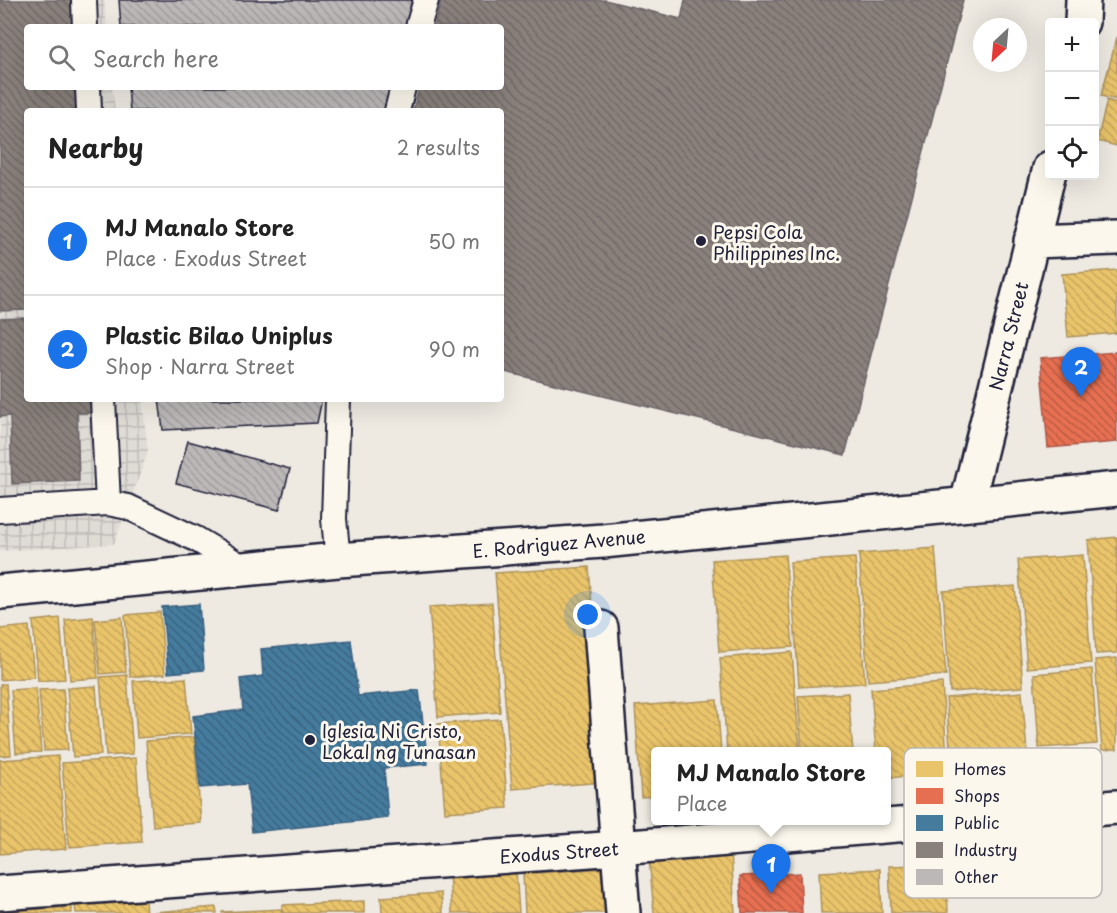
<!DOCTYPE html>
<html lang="en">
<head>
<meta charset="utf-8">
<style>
	:root { --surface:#fff; --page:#f2f2f2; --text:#222; --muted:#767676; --line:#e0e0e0; --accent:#1a73e8 }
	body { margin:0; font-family:"Playpen Sans",sans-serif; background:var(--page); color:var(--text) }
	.controls { position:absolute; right:18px; top:18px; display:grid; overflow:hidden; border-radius:6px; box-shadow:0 6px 24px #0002 }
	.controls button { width:54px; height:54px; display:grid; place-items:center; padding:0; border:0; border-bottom:2px solid var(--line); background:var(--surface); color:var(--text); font:30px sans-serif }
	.compass { position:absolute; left:973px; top:18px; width:54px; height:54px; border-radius:50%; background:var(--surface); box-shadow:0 6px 24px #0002; rotate:206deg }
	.you { position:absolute; left:588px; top:615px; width:21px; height:21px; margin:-15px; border:4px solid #fff; border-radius:50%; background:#1a73e8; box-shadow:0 0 0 9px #1a73e833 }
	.badge { display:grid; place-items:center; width:39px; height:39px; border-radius:50%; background:var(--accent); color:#fff; font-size:20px; font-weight:700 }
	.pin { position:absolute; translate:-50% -50px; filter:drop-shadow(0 2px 3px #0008) }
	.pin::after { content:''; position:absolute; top:32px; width:21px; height:18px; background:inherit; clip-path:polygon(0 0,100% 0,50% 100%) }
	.popup { position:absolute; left:651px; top:747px; width:240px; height:78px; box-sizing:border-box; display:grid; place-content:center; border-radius:6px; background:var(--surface); filter:drop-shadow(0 2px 4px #0005); font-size:20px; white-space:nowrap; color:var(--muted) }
	.popup b { font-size:22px; color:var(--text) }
	.popup::after { content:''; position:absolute; left:50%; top:100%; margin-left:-12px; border:12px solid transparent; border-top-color:var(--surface) }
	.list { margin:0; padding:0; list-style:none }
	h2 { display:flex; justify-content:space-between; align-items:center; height:78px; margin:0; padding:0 24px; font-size:26px }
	h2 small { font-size:20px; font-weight:400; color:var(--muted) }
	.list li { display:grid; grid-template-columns:39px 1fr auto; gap:18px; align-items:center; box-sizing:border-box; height:108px; padding:0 24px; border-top:2px solid var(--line) }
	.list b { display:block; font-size:22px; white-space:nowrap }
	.list p { margin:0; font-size:20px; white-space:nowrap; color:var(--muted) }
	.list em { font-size:20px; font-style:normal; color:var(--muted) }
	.icon { flex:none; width:33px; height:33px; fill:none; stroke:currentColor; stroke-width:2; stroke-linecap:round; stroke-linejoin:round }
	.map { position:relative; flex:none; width:1117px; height:913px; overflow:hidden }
	.search { position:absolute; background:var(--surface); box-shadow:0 6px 24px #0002; left:24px; top:24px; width:480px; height:66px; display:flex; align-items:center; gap:15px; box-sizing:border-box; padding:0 21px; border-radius:6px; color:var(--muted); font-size:22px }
	.panel { position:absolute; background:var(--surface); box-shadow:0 6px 24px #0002; left:24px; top:108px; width:480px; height:294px; border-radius:6px }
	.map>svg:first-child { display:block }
	.industrial { fill:url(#industrial-grid) }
	.homes { fill:url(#homes-back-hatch); stroke:#ad935c; stroke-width:1.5 }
	.shops { fill:url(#shops-back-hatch); stroke:#ac584a; stroke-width:1.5 }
	.public { fill:url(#public-back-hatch); stroke:#3a6080; stroke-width:1.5 }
	.industry { fill:url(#industry-back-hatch); stroke:#6b6468; stroke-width:1.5 }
	.building { fill:url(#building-back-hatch); stroke:#22223b; stroke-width:1.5 }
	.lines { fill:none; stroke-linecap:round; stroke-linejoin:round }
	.service-casing { stroke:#22223b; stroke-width:28 }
	.minor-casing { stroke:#22223b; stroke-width:38 }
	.tertiary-casing { stroke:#22223b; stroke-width:38 }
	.service { stroke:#fbf7ec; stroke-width:24 }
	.minor { stroke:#fbf7ec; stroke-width:33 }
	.tertiary { stroke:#fbf7ec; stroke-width:33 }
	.poi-dot { fill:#22223b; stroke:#fbf7ec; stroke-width:2 }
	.labels { text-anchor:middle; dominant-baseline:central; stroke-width:6; stroke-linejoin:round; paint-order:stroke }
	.poi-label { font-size:18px; fill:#22223b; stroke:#fbf7ec; text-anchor:start }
	.street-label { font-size:18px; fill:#22223b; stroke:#fbf7ec }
	.key { fill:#fbf7ec; stroke:#bab7b7; stroke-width:1.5 }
	.key-label { font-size:16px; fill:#22223b }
</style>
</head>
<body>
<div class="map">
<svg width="1117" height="913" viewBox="0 0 1117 913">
	<defs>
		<pattern id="industrial-grid" width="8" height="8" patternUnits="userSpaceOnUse" patternTransform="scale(1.5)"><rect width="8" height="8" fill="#dfdbd5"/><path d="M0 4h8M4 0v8" fill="none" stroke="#bfbcb8"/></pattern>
		<pattern id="homes-back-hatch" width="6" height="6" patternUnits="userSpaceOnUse" patternTransform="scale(1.5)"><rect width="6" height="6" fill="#e9c46a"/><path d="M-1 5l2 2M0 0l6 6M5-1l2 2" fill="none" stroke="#c8a85d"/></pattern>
		<pattern id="shops-back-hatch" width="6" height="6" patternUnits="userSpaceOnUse" patternTransform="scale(1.5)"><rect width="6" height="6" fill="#e76f51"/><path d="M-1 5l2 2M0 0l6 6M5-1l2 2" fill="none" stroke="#bb5b44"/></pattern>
		<pattern id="public-back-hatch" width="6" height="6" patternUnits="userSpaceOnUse" patternTransform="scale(1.5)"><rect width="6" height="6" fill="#457b9d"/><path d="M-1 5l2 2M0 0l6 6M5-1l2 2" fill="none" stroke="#396481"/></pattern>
		<pattern id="industry-back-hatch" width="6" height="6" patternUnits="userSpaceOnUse" patternTransform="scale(1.5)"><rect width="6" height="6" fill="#8a817c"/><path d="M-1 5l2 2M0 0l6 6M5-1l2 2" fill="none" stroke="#706967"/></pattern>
		<pattern id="building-back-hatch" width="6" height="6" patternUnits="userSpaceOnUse" patternTransform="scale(1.5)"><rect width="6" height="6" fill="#bcb8b8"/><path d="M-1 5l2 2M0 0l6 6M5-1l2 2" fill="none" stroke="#a19e9f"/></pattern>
	</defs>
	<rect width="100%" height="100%" fill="#eeeae2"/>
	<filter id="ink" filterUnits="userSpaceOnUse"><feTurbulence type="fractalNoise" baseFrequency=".0167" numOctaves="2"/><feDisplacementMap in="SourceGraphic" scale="12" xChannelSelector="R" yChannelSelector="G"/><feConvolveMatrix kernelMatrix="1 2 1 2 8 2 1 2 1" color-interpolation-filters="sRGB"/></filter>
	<g filter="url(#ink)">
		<path class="industrial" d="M 0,0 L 104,0 L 107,27 L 27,27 L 27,87 L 112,87 L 115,111 L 27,111 L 27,399 L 142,399 L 148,452 L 114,544 L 0,551 Z"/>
		<path class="homes" d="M 1117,37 L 1117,100 L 1101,96 Z
			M 1107,100 L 1117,103 L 1117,146 L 1097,141 Z
			M 1117,270 L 1117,333 L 1068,337 L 1062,274 Z
			M 1117,537 L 1117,653 L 1096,654 L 1088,540 Z
			M 935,548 L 946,675 L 868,681 L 859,554 Z
			M 785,555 L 793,647 L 719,652 L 712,560 Z
			M 1083,555 L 1091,663 L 1027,668 L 1018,560 Z
			M 855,558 L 865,683 L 799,687 L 790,562 Z
			M 589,567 L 606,782 L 512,789 L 495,573 Z
			M 1015,586 L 1023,687 L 950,692 L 943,591 Z
			M 492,603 L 500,712 L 438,717 L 429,607 Z
			M 160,612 L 165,674 L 130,677 L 125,615 Z
			M 93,617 L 98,678 L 70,680 L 65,620 Z
			M 122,617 L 126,672 L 100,674 L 95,620 Z
			M 60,618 L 65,679 L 38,681 L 33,621 Z
			M 29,626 L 34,677 L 0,680 L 0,629 Z
			M 792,652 L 800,752 L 727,752 L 720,658 Z
			M 1117,658 L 1117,749 L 1102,750 L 1095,660 Z
			M 1092,669 L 1097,744 L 1039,748 L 1034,674 Z
			M 127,675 L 133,754 L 106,756 L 100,677 Z
			M 186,678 L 191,734 L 137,738 L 133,681 Z
			M 942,683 L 948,773 L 886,778 L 886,752 L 876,752 L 871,689 Z
			M 0,684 L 6,684 L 11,755 L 0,756 Z
			M 96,686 L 101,755 L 73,757 L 67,688 Z
			M 36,688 L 41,752 L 16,753 L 11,690 Z
			M 63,689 L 68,750 L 44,751 L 39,690 Z
			M 1022,692 L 1028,764 L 952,770 L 946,698 Z
			M 848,693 L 853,752 L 802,752 L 798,696 Z
			M 717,700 L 721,752 L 656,752 L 656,796 L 641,797 L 635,706 Z
			M 500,719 L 508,808 L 445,812 L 438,724 Z
			M 194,737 L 201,823 L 153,826 L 146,741 Z
			M 58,756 L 66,849 L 0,854 L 0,760 Z
			M 136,758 L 142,842 L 69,847 L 62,763 Z
			M 731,852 L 735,913 L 654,913 L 649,858 Z
			M 946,864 L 948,913 L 891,913 L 889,866 Z
			M 606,868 L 609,913 L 525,913 L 523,874 Z
			M 880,869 L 882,913 L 821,913 L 819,872 Z
			M 516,870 L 519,913 L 452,913 L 449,875 Z
			M 441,893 L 443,913 L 382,913 L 381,897 Z
			M 145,901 L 146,913 L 76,913 L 75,906 Z
			M 364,901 L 364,913 L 282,913 L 282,905 Z
			M 72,907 L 72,913 L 0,913 L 0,912 Z
			M 216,907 L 217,913 L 153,912 Z
			M 283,909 L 283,913 L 222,913 L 222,912 Z"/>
		<path class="shops" d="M 1116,352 L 1117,442 L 1048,448 L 1040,358 Z
			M 800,873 L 802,913 L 742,913 L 740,876 Z"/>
		<path class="public" d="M 199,604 L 204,670 L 168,673 L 162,607 Z
			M 351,640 L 358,696 L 419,690 L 428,764 L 384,768 L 388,818 L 252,832 L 247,784 L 200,788 L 193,716 L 243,710 L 240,679 L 263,676 L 261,649 Z"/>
		<path class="industry" d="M 0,0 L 72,0 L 73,27 L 27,27 L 27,87 L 76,87 L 78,111 L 27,111 L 27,310 L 0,311 Z
			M 441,0 L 605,0 L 681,19 L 685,0 L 963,0 L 845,455 L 501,371 L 501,111 L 413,111 L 419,87 L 501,87 L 501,27 L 434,27 Z
			M 27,318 L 27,399 L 92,399 L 93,413 L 77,413 L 79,481 L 12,484 L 10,416 L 0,417 L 0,319 Z"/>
		<path class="building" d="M 119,0 L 412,0 L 406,27 L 121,27 Z
			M 128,87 L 392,87 L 387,111 L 130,111 Z
			M 159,399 L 322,399 L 317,423 L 163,430 Z
			M 188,441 L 290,469 L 279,510 L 176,483 Z"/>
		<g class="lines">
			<defs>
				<path id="service" d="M 84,0 L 85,27
					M 418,27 L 426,0
					M 88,87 L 89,111
					M 397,111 L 403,87
					M 103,399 L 108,503
					M 338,399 L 334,519 L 338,560
					M 0,510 L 108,503 L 128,507 L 196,539 L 244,568"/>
				<path id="minor" d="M 1082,22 L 1083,0
					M 1031,241 L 1117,238
					M 967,504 L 1050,168
					M 601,628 L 623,913
					M 0,893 L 618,848 L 1117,807"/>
				<path id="tertiary" d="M 0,592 L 338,560 L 603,541 L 1117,489"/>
			</defs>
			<use href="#service" class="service-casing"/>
			<use href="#minor" class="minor-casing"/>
			<use href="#tertiary" class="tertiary-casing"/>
			<use href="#service" class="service"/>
			<use href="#minor" class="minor"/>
			<use href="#tertiary" class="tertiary"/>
		</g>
	</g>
	<g class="poi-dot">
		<circle cx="701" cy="241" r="6"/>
		<circle cx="310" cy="740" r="6"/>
	</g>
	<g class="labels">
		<g class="poi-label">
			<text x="713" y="231">Pepsi Cola<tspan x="713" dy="21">Philippines Inc.</tspan></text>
			<text x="322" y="730">Iglesia Ni Cristo,<tspan x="322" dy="21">Lokal ng Tunasan</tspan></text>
		</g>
		<g class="street-label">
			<text transform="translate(1008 336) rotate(-76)">Narra Street</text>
			<text transform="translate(559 543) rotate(-5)">E. Rodriguez Avenue</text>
			<text transform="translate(559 852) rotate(-4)">Exodus Street</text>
		</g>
	</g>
	<rect x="904" y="748" width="198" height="150" rx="9" class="key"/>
	<rect x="916" y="761" width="27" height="16" fill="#e9c46a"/>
	<rect x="916" y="788" width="27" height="16" fill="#e76f51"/>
	<rect x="916" y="815" width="27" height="16" fill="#457b9d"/>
	<rect x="916" y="842" width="27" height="16" fill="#8a817c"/>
	<rect x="916" y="869" width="27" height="16" fill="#bcb8b8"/>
	<g class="key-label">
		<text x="954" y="775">Homes</text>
		<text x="954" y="802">Shops</text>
		<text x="954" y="829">Public</text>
		<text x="954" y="856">Industry</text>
		<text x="954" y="883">Other</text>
	</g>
</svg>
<div class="controls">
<button>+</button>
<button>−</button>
<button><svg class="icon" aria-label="locate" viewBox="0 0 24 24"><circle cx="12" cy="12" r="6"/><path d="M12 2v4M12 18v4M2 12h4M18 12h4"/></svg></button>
</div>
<svg class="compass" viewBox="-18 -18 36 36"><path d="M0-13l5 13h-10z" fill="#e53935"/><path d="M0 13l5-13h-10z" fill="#767676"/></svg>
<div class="you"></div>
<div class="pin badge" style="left:771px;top:894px">1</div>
<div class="popup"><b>MJ Manalo Store</b>Place</div>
<div class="pin badge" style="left:1081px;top:397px">2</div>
<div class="search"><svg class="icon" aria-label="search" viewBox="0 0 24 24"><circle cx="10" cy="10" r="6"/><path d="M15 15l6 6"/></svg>Search here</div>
<section class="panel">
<h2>Nearby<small>2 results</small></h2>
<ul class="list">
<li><span class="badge">1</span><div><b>MJ Manalo Store</b><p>Place · Exodus Street</p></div><em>50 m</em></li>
<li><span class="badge">2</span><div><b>Plastic Bilao Uniplus</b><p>Shop · Narra Street</p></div><em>90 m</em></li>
</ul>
</section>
</div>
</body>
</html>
